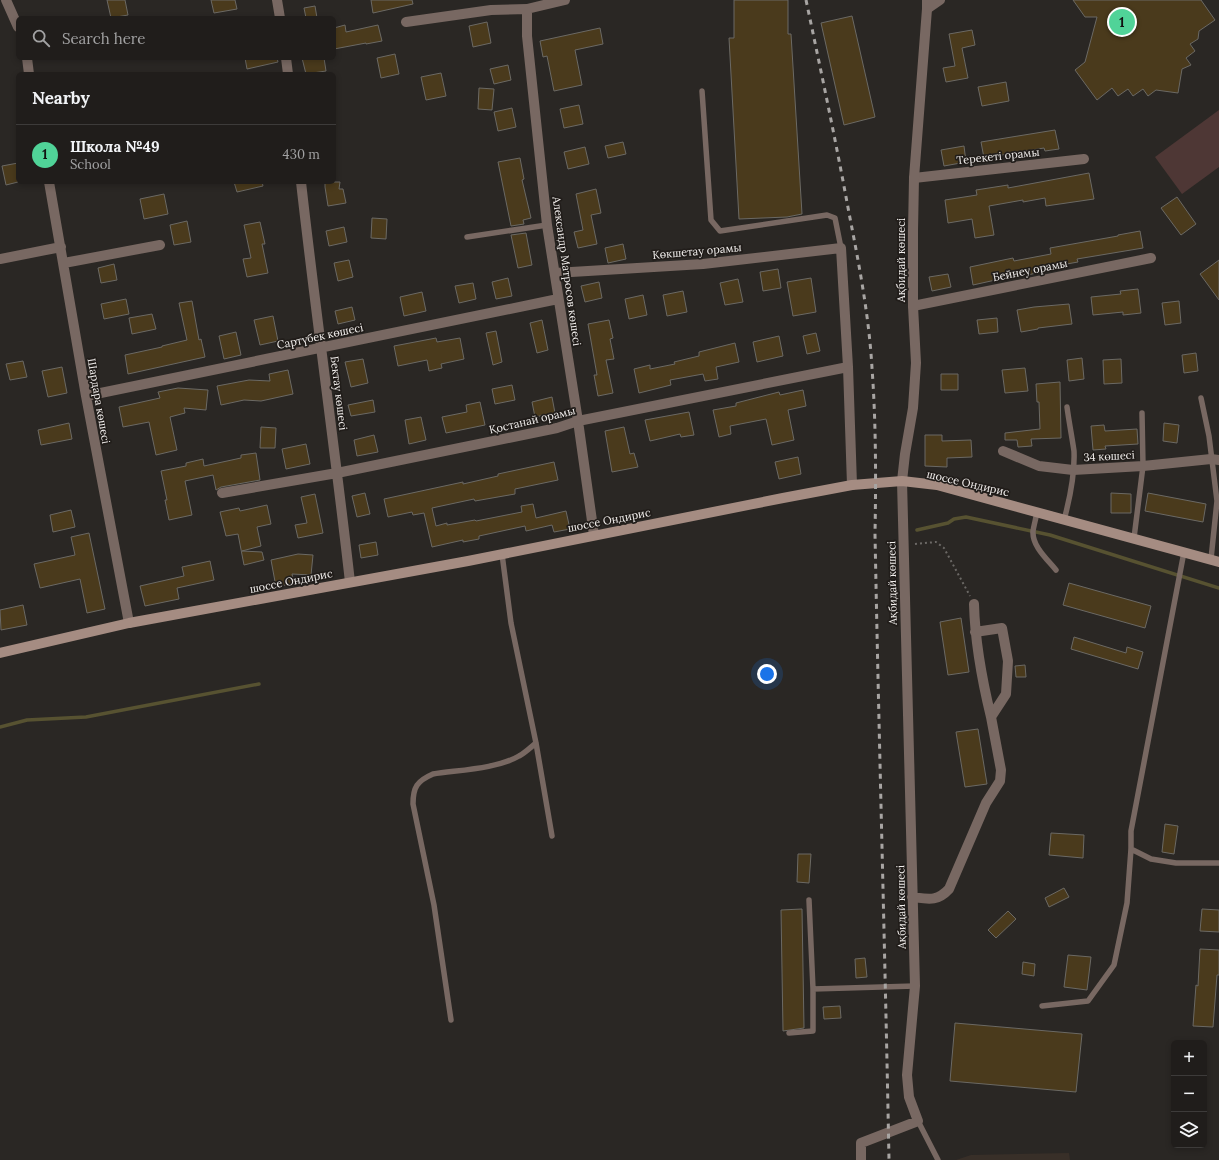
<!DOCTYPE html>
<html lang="en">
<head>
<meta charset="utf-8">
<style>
	:root { --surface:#201d1b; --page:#2d2a28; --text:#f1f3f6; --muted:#a2a2a3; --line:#3d3b3a; --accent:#50d398 }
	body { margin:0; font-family:Lora,serif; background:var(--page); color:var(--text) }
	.controls { position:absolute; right:12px; bottom:12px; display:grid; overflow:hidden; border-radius:6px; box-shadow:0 2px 6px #0003 }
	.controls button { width:36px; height:36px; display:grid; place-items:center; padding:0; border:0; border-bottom:1px solid var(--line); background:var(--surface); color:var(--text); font:20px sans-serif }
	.you { position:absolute; left:767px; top:674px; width:14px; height:14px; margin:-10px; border:3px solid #fff; border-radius:50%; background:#1a73e8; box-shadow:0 0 0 6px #1a73e833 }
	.badge { display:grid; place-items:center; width:26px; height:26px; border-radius:50%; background:var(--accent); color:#111; font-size:13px; font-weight:700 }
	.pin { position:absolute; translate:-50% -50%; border:2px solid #fff; box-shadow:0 1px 4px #0006 }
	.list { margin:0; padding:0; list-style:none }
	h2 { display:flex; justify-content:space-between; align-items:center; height:52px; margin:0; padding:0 16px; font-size:17px }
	h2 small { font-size:13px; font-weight:400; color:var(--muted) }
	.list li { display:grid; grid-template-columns:26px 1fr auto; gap:12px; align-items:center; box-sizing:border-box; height:60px; padding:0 16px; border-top:1px solid var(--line) }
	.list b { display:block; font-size:15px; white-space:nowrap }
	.list p { margin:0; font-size:13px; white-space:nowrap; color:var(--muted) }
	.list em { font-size:13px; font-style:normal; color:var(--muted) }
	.icon { flex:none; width:22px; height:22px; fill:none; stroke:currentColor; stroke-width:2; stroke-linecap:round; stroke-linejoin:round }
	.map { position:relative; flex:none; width:1219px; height:1160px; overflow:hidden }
	.search { position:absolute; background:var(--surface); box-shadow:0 2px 6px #0003; left:16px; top:16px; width:320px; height:44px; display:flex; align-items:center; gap:10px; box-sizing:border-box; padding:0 14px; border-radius:6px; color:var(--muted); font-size:15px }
	.panel { position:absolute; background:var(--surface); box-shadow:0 2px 6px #0003; left:16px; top:72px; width:320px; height:112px; border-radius:6px }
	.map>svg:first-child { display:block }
	.built { fill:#382f28 }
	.green { fill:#4e3735 }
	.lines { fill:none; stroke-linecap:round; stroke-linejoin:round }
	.stream { stroke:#575231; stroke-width:3.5 }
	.building { fill:#4a3a1c; stroke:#6b6964 }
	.path { stroke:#6c6966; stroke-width:2; stroke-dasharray:2 3; stroke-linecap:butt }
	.service { stroke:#786862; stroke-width:5.5 }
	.minor { stroke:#786862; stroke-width:10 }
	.tertiary { stroke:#786862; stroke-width:10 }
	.secondary { stroke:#a58c82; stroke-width:10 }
	.rail { stroke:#a8a5a3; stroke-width:3; stroke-dasharray:5 5; stroke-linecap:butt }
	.labels { text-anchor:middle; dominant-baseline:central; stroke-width:3.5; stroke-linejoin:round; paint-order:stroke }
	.street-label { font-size:11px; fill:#f2efed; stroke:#211d1a }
</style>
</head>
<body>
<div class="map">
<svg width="1219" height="1160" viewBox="0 0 1219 1160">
	<rect width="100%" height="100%" fill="#2a2724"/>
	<path class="built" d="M 1069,1153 L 1070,1160 L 956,1160 L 971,1155 Z"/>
	<path class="green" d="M 1219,110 L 1219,167 L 1182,194 L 1155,157 Z"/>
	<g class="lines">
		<path class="stream" d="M 917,530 L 948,523 L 954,519 L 966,517 L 1050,535 L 1219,588
			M 0,727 L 27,720 L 86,717 L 259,684"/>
	</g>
	<path class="building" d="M 107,0 L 125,0 L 128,15 L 111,18 Z
		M 211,0 L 235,0 L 237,9 L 214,13 Z
		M 371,0 L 412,0 L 413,4 L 373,13 Z
		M 734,0 L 788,0 L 788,34 L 791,34 L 802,214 L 787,217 L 739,219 L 729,38 L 734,38 Z
		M 1073,0 L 1201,0 L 1215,20 L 1199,31 L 1198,39 L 1190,44 L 1195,51 L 1186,58 L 1191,65 L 1182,69 L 1178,93 L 1156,90 L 1148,96 L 1143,89 L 1133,96 L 1128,89 L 1118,96 L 1112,88 L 1097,100 L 1075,70 L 1085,62 L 1097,17 L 1085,17 Z
		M 315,6 L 317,18 L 306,18 L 304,8 Z
		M 852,16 L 875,117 L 844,125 L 821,23 Z
		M 487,22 L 491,43 L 473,47 L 469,26 Z
		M 345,25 L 346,32 L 378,25 L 382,41 L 366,44 L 366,43 L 334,49 L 334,28 Z
		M 600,28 L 603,44 L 575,50 L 582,85 L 554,91 L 547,56 L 543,57 L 540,41 Z
		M 972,30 L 975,45 L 962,48 L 968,78 L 946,82 L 943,68 L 955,66 L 949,34 Z
		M 395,54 L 399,74 L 381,78 L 377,58 Z
		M 245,58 L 277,58 L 278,62 L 247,69 Z
		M 302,58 L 324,58 L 326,71 L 306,74 Z
		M 508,65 L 511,80 L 494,84 L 490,69 Z
		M 441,73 L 446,96 L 426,100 L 421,77 Z
		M 1006,82 L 1009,101 L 982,106 L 978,87 Z
		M 479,88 L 494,89 L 492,110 L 478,109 Z
		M 579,105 L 583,124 L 564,128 L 560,109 Z
		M 512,108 L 516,127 L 498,131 L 494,112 Z
		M 1055,130 L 1059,149 L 1045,151 L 1044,148 L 984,158 L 981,142 Z
		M 623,142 L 626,154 L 608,158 L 605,146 Z
		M 964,146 L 966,162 L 944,166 L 941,150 Z
		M 585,147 L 589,164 L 568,169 L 564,152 Z
		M 520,158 L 524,179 L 522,180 L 531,218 L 523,220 L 524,224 L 511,226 L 498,162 Z
		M 18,163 L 18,182 L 6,185 L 2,166 Z
		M 1089,173 L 1094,199 L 1046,206 L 1045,198 L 1023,202 L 1023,200 L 989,206 L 994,235 L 975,238 L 972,219 L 948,223 L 945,200 L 977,195 L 976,190 L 1008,185 L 1008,188 Z
		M 234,182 L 262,182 L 263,186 L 237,192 Z
		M 325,182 L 340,182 L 339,189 L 343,189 L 346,203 L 328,206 L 325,187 Z
		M 596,189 L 601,213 L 591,215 L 597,244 L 578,248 L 574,232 L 583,230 L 576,194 Z
		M 164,194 L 168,214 L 144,219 L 140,199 Z
		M 1177,197 L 1196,224 L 1181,235 L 1161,208 Z
		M 372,218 L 387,219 L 386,239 L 371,238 Z
		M 187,221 L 191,242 L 174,245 L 170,225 Z
		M 260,222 L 265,244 L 262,244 L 268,273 L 247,277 L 243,259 L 251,258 L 244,225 Z
		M 344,227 L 347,242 L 329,246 L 326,231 Z
		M 1140,231 L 1143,248 L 1077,259 L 1078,262 L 1044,268 L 1044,271 L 1028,275 L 1027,273 L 973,285 L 970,267 L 1013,258 L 1014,261 L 1051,254 L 1050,248 L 1118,236 L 1118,235 Z
		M 526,233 L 532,265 L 518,268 L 511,235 Z
		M 623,244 L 626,259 L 608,263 L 605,248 Z
		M 349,260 L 353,277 L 338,281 L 334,263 Z
		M 1219,260 L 1219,300 L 1200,274 Z
		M 114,264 L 117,280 L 101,283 L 98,268 Z
		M 778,269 L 781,288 L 763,291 L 760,272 Z
		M 948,274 L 951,287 L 932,291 L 929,277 Z
		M 508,278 L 512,296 L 496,299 L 492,282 Z
		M 811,278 L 816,312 L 793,316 L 787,282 Z
		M 738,279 L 743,302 L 725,305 L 720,283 Z
		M 599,282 L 602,298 L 585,302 L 581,286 Z
		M 473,283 L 476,299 L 459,303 L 455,286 Z
		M 1138,289 L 1141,313 L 1123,315 L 1123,312 L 1093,315 L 1091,297 L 1121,294 L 1120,291 Z
		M 683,291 L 687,312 L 667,316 L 663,295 Z
		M 422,292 L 426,311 L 404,316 L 400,297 Z
		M 643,295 L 647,315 L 629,319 L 625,299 Z
		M 126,299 L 129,314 L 104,319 L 101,304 Z
		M 192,301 L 199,340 L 201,339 L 205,357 L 128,374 L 125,355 L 162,347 L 162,346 L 187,340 L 179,303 Z
		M 1179,301 L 1181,323 L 1165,325 L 1162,303 Z
		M 1069,304 L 1072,324 L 1038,328 L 1038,329 L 1021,332 L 1017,310 L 1034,307 Z
		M 352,307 L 355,320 L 338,324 L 335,311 Z
		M 152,314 L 156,329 L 132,334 L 129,318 Z
		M 273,316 L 278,341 L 260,345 L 254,320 Z
		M 997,318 L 998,332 L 979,334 L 977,320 Z
		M 542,320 L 548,350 L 537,353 L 530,323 Z
		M 609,320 L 613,338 L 610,339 L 614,359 L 606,360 L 613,393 L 598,396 L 594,375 L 597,375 L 588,324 Z
		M 496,331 L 502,362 L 493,365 L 486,333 Z
		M 236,332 L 241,355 L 224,359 L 219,336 Z
		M 816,333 L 820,351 L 807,354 L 803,336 Z
		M 779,336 L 783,356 L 757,362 L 753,342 Z
		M 436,338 L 437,342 L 460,338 L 464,359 L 441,364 L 442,368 L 429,371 L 427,360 L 398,366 L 394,346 Z
		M 735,343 L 739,362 L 716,367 L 718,379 L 705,381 L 703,374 L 670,380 L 671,385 L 639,393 L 634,369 L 650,365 L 650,369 L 675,364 L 674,362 L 699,356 L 699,352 Z
		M 1196,353 L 1198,371 L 1184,373 L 1182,355 Z
		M 1082,358 L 1084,379 L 1069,381 L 1067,360 Z
		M 363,359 L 368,383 L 351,387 L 345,362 Z
		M 1121,359 L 1122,383 L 1104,384 L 1103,360 Z
		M 23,361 L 27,377 L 10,380 L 6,364 Z
		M 62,367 L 67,393 L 48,397 L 42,371 Z
		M 1025,368 L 1028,391 L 1005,393 L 1002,370 Z
		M 288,370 L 293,394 L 261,401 L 244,400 L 221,405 L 217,386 L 249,380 L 270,381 L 269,374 Z
		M 941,374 L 958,374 L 958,390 L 941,390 Z
		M 1060,382 L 1061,438 L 1031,439 L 1032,446 L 1018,447 L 1017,440 L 1005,440 L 1005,433 L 1040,429 L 1039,402 L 1037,402 L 1036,384 Z
		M 512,385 L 515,400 L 495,404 L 492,389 Z
		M 178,388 L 208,390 L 206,410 L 184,408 L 185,413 L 170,417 L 177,450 L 156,455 L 149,422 L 123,427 L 119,407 L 160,398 L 158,392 Z
		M 803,390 L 806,406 L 788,410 L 794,440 L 772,445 L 766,419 L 730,426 L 731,434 L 719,437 L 713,410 L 736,406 L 736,403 L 779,392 L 780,395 Z
		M 552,397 L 555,413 L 535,417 L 532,402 Z
		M 373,400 L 375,412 L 351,416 L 348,405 Z
		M 480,402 L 485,425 L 446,433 L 442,417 L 467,412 L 466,405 Z
		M 689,412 L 694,435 L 681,437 L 680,434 L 650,441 L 645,420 Z
		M 421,417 L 426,440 L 409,444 L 405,420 Z
		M 69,423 L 72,439 L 41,445 L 38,430 Z
		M 1164,423 L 1179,425 L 1177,443 L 1163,441 Z
		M 1104,425 L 1105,431 L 1137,429 L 1138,444 L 1105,446 L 1106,449 L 1093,450 L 1091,426 Z
		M 261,427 L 276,428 L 275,448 L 260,448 Z
		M 624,427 L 630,454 L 634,453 L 638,467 L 612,472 L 605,431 Z
		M 374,435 L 378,452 L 357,456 L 354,440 Z
		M 925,435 L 942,435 L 942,441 L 971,440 L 972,457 L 947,458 L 947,467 L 925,466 Z
		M 306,444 L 310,464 L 286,469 L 282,449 Z
		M 256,453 L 260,480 L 221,487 L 216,490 L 213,475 L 185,481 L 192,515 L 169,520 L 165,500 L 167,500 L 161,471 L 186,466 L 186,463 L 203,459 L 204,466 L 241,458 L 241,455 Z
		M 798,457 L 801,474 L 779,479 L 775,462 Z
		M 554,462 L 558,480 L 515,489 L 515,494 L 475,501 L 474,499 L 432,508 L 436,526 L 447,523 L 447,525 L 475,520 L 476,521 L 522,512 L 521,506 L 533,504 L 536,518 L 566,511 L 570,529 L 554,532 L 552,525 L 526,531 L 525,526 L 479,536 L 479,539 L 463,542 L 463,540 L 432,547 L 424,513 L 413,515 L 412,512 L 388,517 L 384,499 L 463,482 L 463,484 L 498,476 L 498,474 Z
		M 365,493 L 370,514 L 357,517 L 352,496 Z
		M 1111,493 L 1131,494 L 1131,513 L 1111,513 Z
		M 1148,493 L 1206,504 L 1203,522 L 1145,511 Z
		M 315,494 L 323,533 L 298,538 L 295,525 L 307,523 L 301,497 Z
		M 267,505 L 271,524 L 257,527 L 261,546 L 242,551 L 262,552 L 264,560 L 244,565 L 238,534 L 226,536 L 220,512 L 239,508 L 240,511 Z
		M 71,510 L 75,527 L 53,532 L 50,515 Z
		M 89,533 L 105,609 L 87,613 L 80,579 L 40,588 L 34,564 L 75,555 L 71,537 Z
		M 376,542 L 378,555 L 361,558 L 359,545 Z
		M 298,554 L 313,555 L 311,575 L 292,574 L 294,583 L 276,587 L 271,560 Z
		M 210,561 L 214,580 L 177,588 L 179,599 L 145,606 L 140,586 L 184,576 L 182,567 Z
		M 1069,583 L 1151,606 L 1145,628 L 1063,605 Z
		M 23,605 L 27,625 L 1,630 L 0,610 Z
		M 961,618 L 969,672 L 948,675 L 940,622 Z
		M 1074,637 L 1126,653 L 1127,647 L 1143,652 L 1138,669 L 1071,649 Z
		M 1025,665 L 1026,677 L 1016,677 L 1015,666 Z
		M 978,729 L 987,784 L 965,787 L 956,732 Z
		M 1165,824 L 1178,826 L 1174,854 L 1162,852 Z
		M 1051,833 L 1084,835 L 1083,858 L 1049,855 Z
		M 798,854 L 811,854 L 809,883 L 797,882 Z
		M 1064,888 L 1069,897 L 1049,907 L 1045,898 Z
		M 802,909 L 804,1028 L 783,1031 L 781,910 Z
		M 1202,909 L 1219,910 L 1219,932 L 1200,931 Z
		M 1008,911 L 1016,919 L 996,938 L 988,930 Z
		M 1200,949 L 1219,950 L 1219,975 L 1217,975 L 1213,1027 L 1193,1026 L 1196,985 L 1198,986 Z
		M 1068,955 L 1091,957 L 1087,990 L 1064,987 Z
		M 865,958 L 867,977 L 856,978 L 855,959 Z
		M 1023,962 L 1035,964 L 1034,976 L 1022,974 Z
		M 840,1006 L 841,1018 L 824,1019 L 823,1007 Z
		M 955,1023 L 1082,1034 L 1076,1092 L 950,1081 Z"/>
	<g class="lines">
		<path class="path" d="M 915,544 L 936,542 L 944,548 L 970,596"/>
		<path class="service" d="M 702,91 L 711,220 L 720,231 L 827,215 L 835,218 L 841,248
			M 467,237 L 547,225
			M 1201,398 L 1209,436 L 1217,501 L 1211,559
			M 1037,512 C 1036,518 1034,525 1033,531 C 1032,546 1047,559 1056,570
			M 1064,520 C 1070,498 1075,474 1074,451 C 1072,437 1069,422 1067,407
			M 1134,538 L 1143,466 L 1142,413
			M 502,554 L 511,623 L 536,743 L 552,836
			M 1131,849 L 1151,859 L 1176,863 L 1219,863
			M 813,989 L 915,986
			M 1042,1006 L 1088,1001 L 1114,965 L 1127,903 L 1131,849 L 1131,831 L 1184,552
			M 451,1020 L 434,905 L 413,804 C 413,787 417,781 433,774 C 458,770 497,769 519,756 C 525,753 531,747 536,743
			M 789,1033 L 813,1031 L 813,989 L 809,900
			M 918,1121 L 938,1160"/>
		<path class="minor" d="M 6,0 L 18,27
			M 277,0 L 280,18
			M 527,9 L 527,36 L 547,225 L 578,421 L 594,535
			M 927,9 L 940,0
			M 406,22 L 491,10 L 527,9 L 565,0
			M 27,58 L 29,74
			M 286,58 L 288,74
			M 914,178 L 1084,159
			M 49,182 L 86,396 L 129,623
			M 301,182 C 316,316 335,449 350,582
			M 0,259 L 61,247
			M 64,263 L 160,245
			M 555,273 L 703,264 L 841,248 L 848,367 L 852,485
			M 913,306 L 1151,258
			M 86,396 L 558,299
			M 1003,451 L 1039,466 L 1073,470 L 1143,466 L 1211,459 L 1219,460
			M 222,493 L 337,473 L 557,428 L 578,421 L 848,367
			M 974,604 C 975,643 982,680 991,717
			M 912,897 C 928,899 937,902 949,889 L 986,803 L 1000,781 L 1001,770 L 991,717 L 1006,694 L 1008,661 L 1002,628 L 975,632
			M 861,1160 L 861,1143 L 918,1121 L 909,1097 L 907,1075 L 915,986 L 902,481"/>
		<path class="tertiary" d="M 902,481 L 905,454 L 913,408 L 916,363 L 913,306 L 913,231 L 914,178 L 927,9 L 927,0"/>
		<path class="secondary" d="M 0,653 L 129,623 L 468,561 L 783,498 L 852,485 L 902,481 L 937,485 L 1219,562"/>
		<path class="rail" d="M 806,0 C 821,71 836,142 849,213 C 859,264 869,316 872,368 C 876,423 876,479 875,534 C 879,743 885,951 889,1160"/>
	</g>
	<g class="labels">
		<g class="street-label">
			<text transform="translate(998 156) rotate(-6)">Терекеті орамы</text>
			<text transform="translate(697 251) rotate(-5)">Көкшетау орамы</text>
			<text transform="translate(901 260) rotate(-90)">Ақбидай көшесі</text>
			<text transform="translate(1030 270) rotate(-11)">Бейнеу орамы</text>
			<text transform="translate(567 271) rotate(82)">Александр Матросов көшесі</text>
			<text transform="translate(320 336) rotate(-12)">Сартүбек көшесі</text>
			<text transform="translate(339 393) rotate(83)">Бектау көшесі</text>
			<text transform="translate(99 401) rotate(80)">Шардара көшесі</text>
			<text transform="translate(532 420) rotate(-13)">Қостанай орамы</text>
			<text transform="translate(1109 456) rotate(-3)">34 көшесі</text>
			<text transform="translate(968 483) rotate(13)">шоссе Ондирис</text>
			<text transform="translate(609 520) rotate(-11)">шоссе Ондирис</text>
			<text transform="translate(291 581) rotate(-11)">шоссе Ондирис</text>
			<text transform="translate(892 583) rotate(-91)">Ақбидай көшесі</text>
			<text transform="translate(901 907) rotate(-91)">Ақбидай көшесі</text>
		</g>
	</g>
</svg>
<div class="controls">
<button>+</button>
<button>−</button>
<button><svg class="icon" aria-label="layers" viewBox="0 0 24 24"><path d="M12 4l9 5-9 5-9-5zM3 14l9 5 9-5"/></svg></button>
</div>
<div class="you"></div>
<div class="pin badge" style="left:1122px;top:22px">1</div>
<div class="search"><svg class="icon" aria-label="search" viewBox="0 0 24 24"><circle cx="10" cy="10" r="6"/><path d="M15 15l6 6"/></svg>Search here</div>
<section class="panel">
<h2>Nearby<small></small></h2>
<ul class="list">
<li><span class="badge">1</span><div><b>Школа №49</b><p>School</p></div><em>430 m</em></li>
</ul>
</section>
</div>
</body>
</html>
